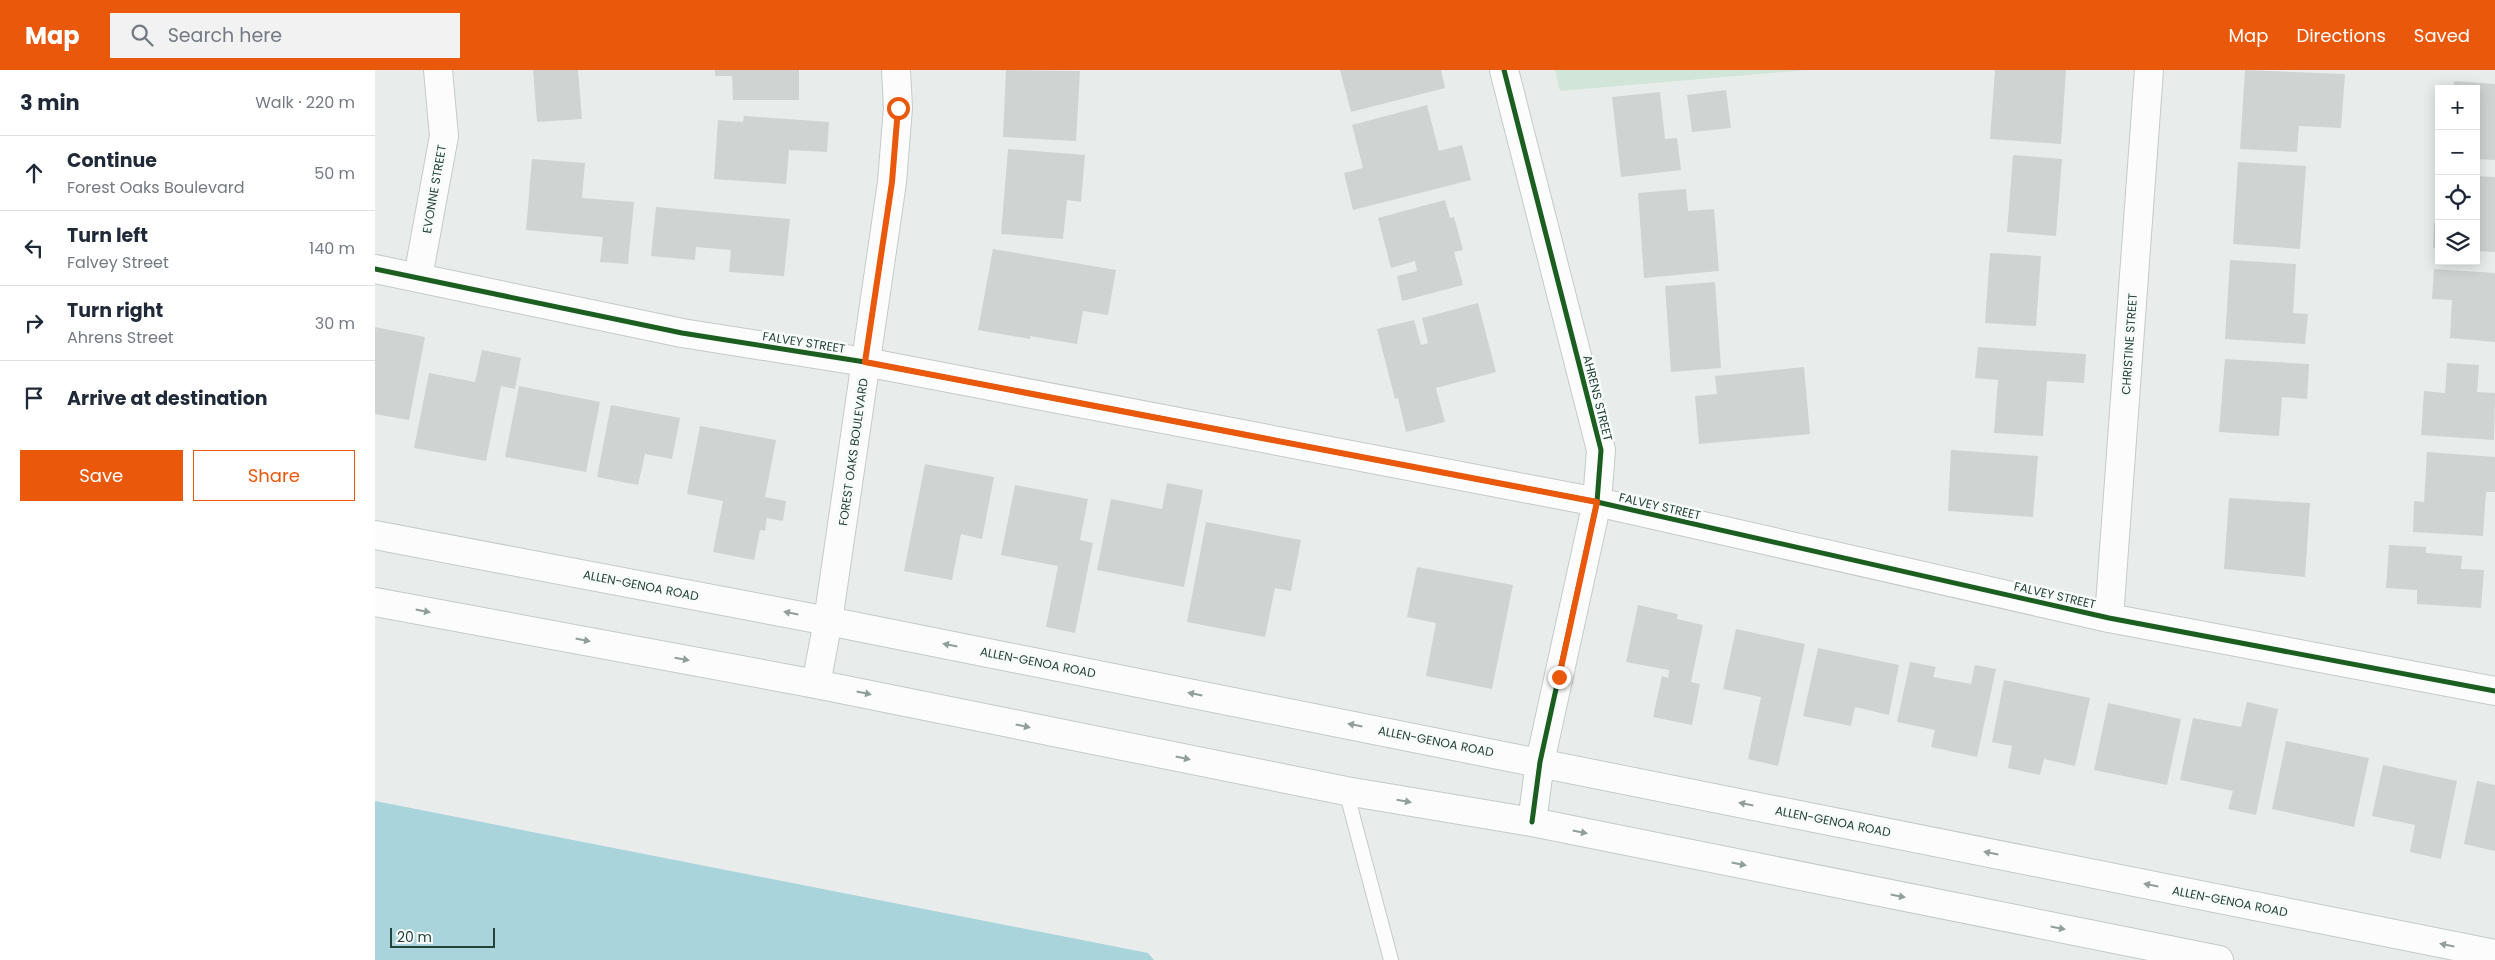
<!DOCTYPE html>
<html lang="en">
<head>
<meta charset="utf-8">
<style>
	:root { --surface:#fff; --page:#f2f2f3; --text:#1f2937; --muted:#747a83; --line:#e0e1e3; --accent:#ea580c }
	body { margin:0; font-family:Poppins,sans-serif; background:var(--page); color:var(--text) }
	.controls { position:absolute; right:15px; top:15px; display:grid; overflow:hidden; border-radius:0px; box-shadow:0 2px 12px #0003 }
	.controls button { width:45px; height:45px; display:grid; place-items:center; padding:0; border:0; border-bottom:1px solid var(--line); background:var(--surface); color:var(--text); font:25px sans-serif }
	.scale { position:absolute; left:15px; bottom:12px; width:105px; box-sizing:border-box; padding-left:5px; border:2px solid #24423a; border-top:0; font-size:14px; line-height:18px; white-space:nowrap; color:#24423a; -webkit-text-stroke:4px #f7fbf9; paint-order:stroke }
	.stop { position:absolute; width:15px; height:15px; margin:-11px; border:4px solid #ea580c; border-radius:50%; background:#fff }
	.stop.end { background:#ea580c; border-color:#fff; box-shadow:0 1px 5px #0008 }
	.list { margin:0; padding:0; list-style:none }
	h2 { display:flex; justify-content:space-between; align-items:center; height:65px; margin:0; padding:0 20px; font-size:21px }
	h2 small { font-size:16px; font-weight:400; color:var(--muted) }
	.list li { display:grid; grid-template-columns:32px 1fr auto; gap:15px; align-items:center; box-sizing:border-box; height:75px; padding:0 20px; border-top:1px solid var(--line) }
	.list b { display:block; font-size:19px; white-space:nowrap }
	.list p { margin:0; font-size:16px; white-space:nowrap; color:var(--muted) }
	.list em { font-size:16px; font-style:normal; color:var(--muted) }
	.actions { display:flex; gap:10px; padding:15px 20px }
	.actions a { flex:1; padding:11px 0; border:1px solid var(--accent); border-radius:0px; text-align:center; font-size:18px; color:var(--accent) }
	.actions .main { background:var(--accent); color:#fff }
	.icon { flex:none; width:28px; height:28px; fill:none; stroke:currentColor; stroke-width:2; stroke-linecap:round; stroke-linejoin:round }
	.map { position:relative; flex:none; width:2120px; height:890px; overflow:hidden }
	header { display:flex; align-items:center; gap:30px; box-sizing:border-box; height:70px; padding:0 25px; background:var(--accent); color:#fff }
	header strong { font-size:24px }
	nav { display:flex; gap:28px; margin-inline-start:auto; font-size:18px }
	.search { width:350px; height:45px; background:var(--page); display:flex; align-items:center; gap:12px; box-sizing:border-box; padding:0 18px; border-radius:0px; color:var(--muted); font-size:19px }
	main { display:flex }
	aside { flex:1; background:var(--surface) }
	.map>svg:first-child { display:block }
	.green { fill:#d1e6d8 }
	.water { fill:#a9d4db }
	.building { fill:#cfd4d2 }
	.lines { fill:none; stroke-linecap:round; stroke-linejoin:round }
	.lane-casing { stroke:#c5cac8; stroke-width:16 }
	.street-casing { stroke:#c5cac8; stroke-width:30 }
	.secondary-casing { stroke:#c3cbc8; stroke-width:30 }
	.lane { stroke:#fcfcfc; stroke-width:14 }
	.street { stroke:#fcfcfc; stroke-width:28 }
	.secondary { stroke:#fcfcfc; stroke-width:28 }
	.cycleway-casing { stroke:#f7fbf9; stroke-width:8 }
	.cycleway { stroke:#1b5e20; stroke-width:5 }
	.oneway { fill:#909f9b }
	.route { stroke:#ea580c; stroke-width:6 }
	.labels { text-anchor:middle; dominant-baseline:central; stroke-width:5; stroke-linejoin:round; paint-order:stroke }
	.street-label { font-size:12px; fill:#24423a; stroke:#f7fbf9 }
</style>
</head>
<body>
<header>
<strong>Map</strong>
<div class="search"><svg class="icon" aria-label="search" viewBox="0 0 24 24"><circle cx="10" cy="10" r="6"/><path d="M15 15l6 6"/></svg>Search here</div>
<nav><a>Map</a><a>Directions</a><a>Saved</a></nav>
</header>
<main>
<aside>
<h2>3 min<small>Walk · 220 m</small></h2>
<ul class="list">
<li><svg class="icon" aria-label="ahead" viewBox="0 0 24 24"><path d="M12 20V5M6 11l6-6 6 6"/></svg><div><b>Continue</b><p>Forest Oaks Boulevard</p></div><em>50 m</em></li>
<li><svg class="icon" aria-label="left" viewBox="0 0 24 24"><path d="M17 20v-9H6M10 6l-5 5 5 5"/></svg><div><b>Turn left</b><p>Falvey Street</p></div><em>140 m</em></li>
<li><svg class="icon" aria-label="right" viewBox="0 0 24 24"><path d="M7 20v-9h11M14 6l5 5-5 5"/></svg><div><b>Turn right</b><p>Ahrens Street</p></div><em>30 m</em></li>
<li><svg class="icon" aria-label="arrive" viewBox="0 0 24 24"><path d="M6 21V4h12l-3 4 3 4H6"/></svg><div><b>Arrive at destination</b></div></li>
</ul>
<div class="actions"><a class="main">Save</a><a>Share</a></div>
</aside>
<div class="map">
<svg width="2120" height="890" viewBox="0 0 2120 890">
	<rect width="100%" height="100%" fill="#e8edeb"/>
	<path class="green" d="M 1180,0 L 1433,0 L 1185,21 Z"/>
	<path class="water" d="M 0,731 L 773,883 L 779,890 L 0,890 Z"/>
	<path class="building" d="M 158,0 L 203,0 L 207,49 L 162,52 Z
		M 340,0 L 424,0 L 424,30 L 358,30 L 357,6 L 340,6 Z
		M 631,0 L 705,1 L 701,71 L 628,67 Z
		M 965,0 L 1066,0 L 1070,18 L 976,42 Z
		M 1620,0 L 1691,0 L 1686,74 L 1615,69 Z
		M 1870,0 L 1970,4 L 1966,58 L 1924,56 L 1922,82 L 1865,79 Z
		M 2079,11 L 2120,14 L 2120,90 L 2101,89 L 2101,19 L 2078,19 Z
		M 1351,20 L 1356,58 L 1317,62 L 1312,25 Z
		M 1285,22 L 1290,69 L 1302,68 L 1306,100 L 1246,107 L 1237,27 Z
		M 1052,35 L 1064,81 L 1087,75 L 1096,110 L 978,140 L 969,103 L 988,98 L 977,55 Z
		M 369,46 L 454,52 L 452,82 L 414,80 L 411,114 L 339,109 L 343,50 L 368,52 Z
		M 633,79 L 710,85 L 706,132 L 692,130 L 688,169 L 626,164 Z
		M 1638,85 L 1687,89 L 1681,166 L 1632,162 Z
		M 157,89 L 210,93 L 207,128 L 259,132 L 253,194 L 225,192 L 228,167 L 151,160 Z
		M 1863,92 L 1931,96 L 1925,179 L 1858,174 Z
		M 2101,106 L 2120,107 L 2120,182 L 2101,181 Z
		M 1311,119 L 1313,141 L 1339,139 L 1344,201 L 1269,208 L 1263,123 Z
		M 1070,130 L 1075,148 L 1079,147 L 1088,180 L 1079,182 L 1088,215 L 1027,231 L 1022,206 L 1042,201 L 1040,191 L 1016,198 L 1003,148 Z
		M 281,137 L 415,149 L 409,206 L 354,202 L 356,180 L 321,177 L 320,190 L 276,186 Z
		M 2059,153 L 2064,154 L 2064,178 L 2058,178 Z
		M 618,179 L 741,200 L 733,245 L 708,241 L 702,274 L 655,266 L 655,269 L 603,260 Z
		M 1615,183 L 1666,186 L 1661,256 L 1610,253 Z
		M 1855,190 L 1921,194 L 1918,243 L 1933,244 L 1930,274 L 1850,269 Z
		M 2059,199 L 2120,203 L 2120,272 L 2075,268 L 2077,230 L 2057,229 Z
		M 1340,212 L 1346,298 L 1296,302 L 1290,216 Z
		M 1103,233 L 1121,302 L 1061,318 L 1070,352 L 1031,362 L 1023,328 L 1020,329 L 1002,259 L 1039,250 L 1046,275 L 1053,273 L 1047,248 Z
		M 0,257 L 50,267 L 34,350 L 0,344 Z
		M 1603,277 L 1711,284 L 1709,313 L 1672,311 L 1668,366 L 1619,363 L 1623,310 L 1600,308 Z
		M 107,280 L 146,288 L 140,319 L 126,316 L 111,391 L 39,378 L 54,303 L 100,312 Z
		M 1850,289 L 1934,294 L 1932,329 L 1907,327 L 1904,366 L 1844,362 Z
		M 2072,293 L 2104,295 L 2102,322 L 2120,323 L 2119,370 L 2046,365 L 2049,321 L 2070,323 Z
		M 1429,297 L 1435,364 L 1324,374 L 1320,326 L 1342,324 L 1340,306 Z
		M 144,316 L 225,332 L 211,402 L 130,387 Z
		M 236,335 L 305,348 L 297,389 L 270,384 L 263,415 L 222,407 Z
		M 325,356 L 401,370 L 390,427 L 411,431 L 408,451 L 392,448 L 390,461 L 385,460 L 379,490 L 338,482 L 348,431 L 312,424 Z
		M 1576,380 L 1663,386 L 1658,447 L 1573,441 Z
		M 2052,382 L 2120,387 L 2120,422 L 2111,422 L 2108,466 L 2038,462 L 2039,431 L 2049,432 Z
		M 550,394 L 619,407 L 607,469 L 586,464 L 577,510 L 529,501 Z
		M 792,413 L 828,420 L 809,517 L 722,500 L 736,429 L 787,439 Z
		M 640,415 L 713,429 L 705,470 L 718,473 L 700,563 L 671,557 L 683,496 L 626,485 Z
		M 1854,428 L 1935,433 L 1930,507 L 1849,499 Z
		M 831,452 L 926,470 L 916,521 L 900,518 L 890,567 L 812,552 Z
		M 2014,475 L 2051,477 L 2051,483 L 2087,486 L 2086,499 L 2109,500 L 2106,538 L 2042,534 L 2042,520 L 2011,518 Z
		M 1042,497 L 1138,515 L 1117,619 L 1051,606 L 1061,553 L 1032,547 Z
		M 1263,535 L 1303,544 L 1302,549 L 1328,555 L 1316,612 L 1325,614 L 1317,655 L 1278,647 L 1287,606 L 1293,608 L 1294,600 L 1251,592 Z
		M 1361,559 L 1430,574 L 1403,696 L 1373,689 L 1386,627 L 1348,619 Z
		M 1443,578 L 1524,595 L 1514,645 L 1480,637 L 1476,656 L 1428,646 Z
		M 1535,592 L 1561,597 L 1558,607 L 1596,614 L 1600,595 L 1621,599 L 1602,687 L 1556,677 L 1560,660 L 1522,652 Z
		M 1629,610 L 1715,628 L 1700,696 L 1669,689 L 1665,705 L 1633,698 L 1637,676 L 1617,672 Z
		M 1872,632 L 1903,639 L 1881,745 L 1853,739 L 1858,721 L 1805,710 L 1818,648 L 1866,657 Z
		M 1733,633 L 1806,649 L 1792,715 L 1719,700 Z
		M 1911,671 L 1994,688 L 1979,757 L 1897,739 Z
		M 2008,695 L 2082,711 L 2066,789 L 2035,782 L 2040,755 L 1997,746 Z
		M 2102,711 L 2120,715 L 2120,781 L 2089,774 Z"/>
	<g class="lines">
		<defs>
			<path id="lane" d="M 971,721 L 1016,890"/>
			<path id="street" d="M 0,199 L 307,263 L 490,292 L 1222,432 L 1734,548 L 2120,621
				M 43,207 L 69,66 L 63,0
				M 1734,548 L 1774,0
				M 441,614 L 453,551 L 517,112 L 523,38 L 521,0"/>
			<path id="secondary" d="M 1129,0 L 1226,380 L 1222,432 L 1165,692 L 1157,752
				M 0,465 L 453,551 L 2120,884
				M 0,532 L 441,614 L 971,721 L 1157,752 L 1844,890"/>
		</defs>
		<use href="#lane" class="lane-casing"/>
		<use href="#street" class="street-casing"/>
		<use href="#secondary" class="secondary-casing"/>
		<use href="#lane" class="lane"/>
		<use href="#street" class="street"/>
		<use href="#secondary" class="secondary"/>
		<defs>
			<path id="cycleway" d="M 1129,0 L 1226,380 L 1222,432 L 1165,692 L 1157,752
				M 0,199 L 307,263 L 490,292 L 1222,432 L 1734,548 L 2120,621"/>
		</defs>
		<use href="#cycleway" class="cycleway-casing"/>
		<use href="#cycleway" class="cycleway"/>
	</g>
	<defs><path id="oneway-solid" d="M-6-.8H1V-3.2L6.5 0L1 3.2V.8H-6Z" transform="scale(1.25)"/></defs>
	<g class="oneway">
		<use href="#oneway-solid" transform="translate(48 541) rotate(11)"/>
		<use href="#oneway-solid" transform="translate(416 543) rotate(-169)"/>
		<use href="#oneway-solid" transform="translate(208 570) rotate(11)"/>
		<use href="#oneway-solid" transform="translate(575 575) rotate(-169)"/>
		<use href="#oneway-solid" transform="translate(307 589) rotate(10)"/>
		<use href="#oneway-solid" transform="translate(489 623) rotate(12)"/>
		<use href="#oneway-solid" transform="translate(820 624) rotate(-169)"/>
		<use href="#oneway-solid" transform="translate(980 655) rotate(-169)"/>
		<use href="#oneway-solid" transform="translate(648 656) rotate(12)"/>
		<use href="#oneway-solid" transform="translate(808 688) rotate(12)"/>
		<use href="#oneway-solid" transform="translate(1029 731) rotate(10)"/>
		<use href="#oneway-solid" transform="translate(1371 734) rotate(-169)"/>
		<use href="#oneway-solid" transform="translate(1205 762) rotate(11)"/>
		<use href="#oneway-solid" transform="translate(1616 783) rotate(-169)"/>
		<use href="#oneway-solid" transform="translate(1364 794) rotate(11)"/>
		<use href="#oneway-solid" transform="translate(1776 815) rotate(-169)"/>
		<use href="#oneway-solid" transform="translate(1523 826) rotate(11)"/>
		<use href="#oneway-solid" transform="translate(1683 858) rotate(11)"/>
		<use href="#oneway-solid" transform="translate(2072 875) rotate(-169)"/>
	</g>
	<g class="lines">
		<path class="route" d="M 523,38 L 517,112 L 490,292 L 1222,432 L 1184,607"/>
	</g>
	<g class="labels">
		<g class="street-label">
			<text transform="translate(59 119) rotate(-80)">EVONNE STREET</text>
			<text transform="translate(429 272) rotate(9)">FALVEY STREET</text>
			<text transform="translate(1754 274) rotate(-86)">CHRISTINE STREET</text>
			<text transform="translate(1223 328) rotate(76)">AHRENS STREET</text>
			<text transform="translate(478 382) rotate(-82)">FOREST OAKS BOULEVARD</text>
			<text transform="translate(1285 436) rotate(13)">FALVEY STREET</text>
			<text transform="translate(266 515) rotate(11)">ALLEN-GENOA ROAD</text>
			<text transform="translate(1680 525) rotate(13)">FALVEY STREET</text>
			<text transform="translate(663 592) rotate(11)">ALLEN-GENOA ROAD</text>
			<text transform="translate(1061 671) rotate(11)">ALLEN-GENOA ROAD</text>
			<text transform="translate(1458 751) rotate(11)">ALLEN-GENOA ROAD</text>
			<text transform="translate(1855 831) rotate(11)">ALLEN-GENOA ROAD</text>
		</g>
	</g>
</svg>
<div class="controls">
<button>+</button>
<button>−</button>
<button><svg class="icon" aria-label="locate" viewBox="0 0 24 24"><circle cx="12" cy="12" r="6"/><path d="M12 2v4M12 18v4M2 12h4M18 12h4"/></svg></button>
<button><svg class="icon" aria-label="layers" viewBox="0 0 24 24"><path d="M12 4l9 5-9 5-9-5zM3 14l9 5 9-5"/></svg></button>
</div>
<div class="scale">20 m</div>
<div class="stop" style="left:523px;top:38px"></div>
<div class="stop end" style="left:1184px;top:607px"></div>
</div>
</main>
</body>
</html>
